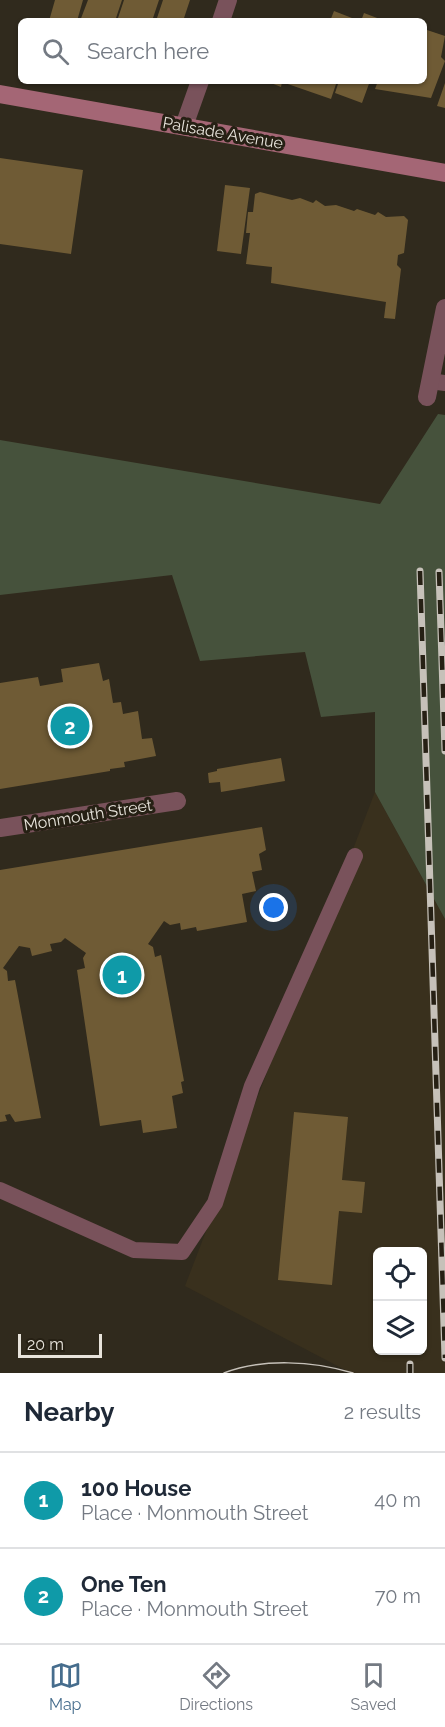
<!DOCTYPE html>
<html lang="en">
<head>
<meta charset="utf-8">
<style>
	:root { --surface:#fff; --page:#f6f6f7; --text:#1f2937; --muted:#747a83; --line:#e0e1e3; --accent:#466d8d }
	body { margin:0; font-family:Raleway,sans-serif; background:var(--page); color:var(--text) }
	.controls { position:absolute; right:18px; bottom:18px; display:grid; overflow:hidden; border-radius:9px; box-shadow:0 2px 4px #0004 }
	.controls button { width:54px; height:54px; display:grid; place-items:center; padding:0; border:0; border-bottom:2px solid var(--line); background:var(--surface); color:var(--text); font:30px sans-serif }
	.scale { position:absolute; left:18px; bottom:15px; width:84px; box-sizing:border-box; padding-left:6px; border:3px solid #e7e3db; border-top:0; font-size:16px; line-height:21px; white-space:nowrap; color:#e7e3db; -webkit-text-stroke:4px #262014; paint-order:stroke }
	.you { position:absolute; left:274px; top:908px; width:21px; height:21px; margin:-15px; border:4px solid #fff; border-radius:50%; background:#1a73e8; box-shadow:0 0 0 9px #1a73e833 }
	.badge { display:grid; place-items:center; width:39px; height:39px; border-radius:50%; background:var(--accent); color:#fff; font-size:20px; font-weight:700 }
	.pin { position:absolute; translate:-50% -50%; border:3px solid #fff; box-shadow:0 2px 6px #0006 }
	.list { margin:0; padding:0; list-style:none }
	h2 { display:flex; justify-content:space-between; align-items:center; height:78px; margin:0; padding:0 24px; font-size:26px }
	h2 small { font-size:20px; font-weight:400; color:var(--muted) }
	.list li { display:grid; grid-template-columns:39px 1fr auto; gap:18px; align-items:center; box-sizing:border-box; height:96px; padding:0 24px; border-top:2px solid var(--line) }
	.list b { display:block; font-size:22px; white-space:nowrap }
	.list p { margin:0; font-size:20px; white-space:nowrap; color:var(--muted) }
	.list em { font-size:20px; font-style:normal; color:var(--muted) }
	.icon { flex:none; width:33px; height:33px; fill:none; stroke:currentColor; stroke-width:2; stroke-linecap:round; stroke-linejoin:round }
	.map { position:relative; flex:none; width:445px; height:1373px; overflow:hidden }
	.search { position:absolute; background:var(--surface); box-shadow:0 2px 4px #0004; left:18px; right:18px; top:18px; height:66px; display:flex; align-items:center; gap:15px; box-sizing:border-box; padding:0 21px; border-radius:9px; color:var(--muted); font-size:22px }
	.sheet { height:270px; background:var(--surface) }
	nav { display:flex; justify-content:space-around; align-items:center; box-sizing:border-box; height:84px; border-top:2px solid var(--line); background:var(--surface); font-size:16px; color:var(--muted) }
	nav a { display:grid; justify-items:center; gap:3px }
	nav .on { color:var(--accent) }
	.map>svg:first-child { display:block }
	.built { fill:#39301d; fill-rule:evenodd }
	.green { fill:#46523c }
	.building { fill:#6f5b35 }
	.lines { fill:none; stroke-linecap:round; stroke-linejoin:round }
	.lane { stroke:#79525b; stroke-width:16 }
	.street { stroke:#79525b; stroke-width:18 }
	.secondary { stroke:#a46675; stroke-width:18 }
	.tram { stroke:#c6c1b9; stroke-width:1.5 }
	.rail-casing { stroke:#c6c1b9; stroke-width:7 }
	.rail { stroke:#262014; stroke-width:4.5; stroke-dasharray:14; stroke-linecap:butt }
	.labels { text-anchor:middle; dominant-baseline:central; stroke-width:6; stroke-linejoin:round; paint-order:stroke }
	.street-label { font-size:16px; fill:#e7e3db; stroke:#262014 }
</style>
</head>
<body>
<div class="map">
<svg width="445" height="1373" viewBox="0 0 445 1373">
	<rect width="100%" height="100%" fill="#302a1d"/>
	<path class="built" d="M 375,792 L 445,919 L 445,1373 L 351,1373 L 185,1286 ZM 378,1252 L 422,1252 L 422,1350 L 378,1350 Z"/>
	<path class="green" d="M 438,414 L 445,415 L 445,919 L 375,792 L 375,712 L 321,717 L 305,652 L 200,661 L 172,575 L 0,595 L 0,440 L 380,504 Z"/>
	<path class="building" d="M 55,0 L 83,0 L 77,21 L 49,21 Z
		M 88,0 L 122,0 L 115,21 L 80,21 Z
		M 124,0 L 159,0 L 152,21 L 117,21 Z
		M 163,0 L 190,0 L 183,21 L 156,21 Z
		M 334,11 L 352,18 L 350,21 L 330,21 Z
		M 364,13 L 385,21 L 361,21 Z
		M 424,29 L 445,36 L 441,57 L 445,61 L 431,98 L 375,89 L 378,81 L 424,81 Z
		M 266,81 L 337,81 L 331,99 L 282,82 L 281,87 Z
		M 339,81 L 370,81 L 362,103 L 335,93 Z
		M 445,83 L 445,108 L 437,106 Z
		M 0,158 L 83,170 L 71,254 L 0,244 Z
		M 225,185 L 250,188 L 241,254 L 217,251 Z
		M 260,192 L 292,200 L 300,198 L 313,203 L 316,200 L 325,206 L 336,205 L 354,211 L 357,209 L 375,215 L 378,212 L 386,217 L 404,216 L 408,220 L 404,253 L 398,255 L 397,265 L 401,269 L 395,319 L 384,318 L 386,302 L 271,283 L 272,267 L 246,264 L 250,233 L 246,233 L 248,212 L 253,212 L 255,194 Z
		M 99,663 L 103,681 L 109,679 L 113,703 L 121,702 L 123,714 L 138,711 L 142,739 L 152,738 L 156,756 L 124,762 L 125,767 L 110,769 L 110,771 L 0,789 L 0,683 L 38,677 L 40,686 L 63,682 L 61,669 Z
		M 281,758 L 285,781 L 221,792 L 220,782 L 209,783 L 208,773 L 217,771 L 217,769 Z
		M 262,827 L 266,850 L 259,854 L 262,870 L 252,872 L 256,891 L 242,894 L 247,922 L 197,931 L 196,927 L 181,930 L 180,923 L 170,925 L 164,921 L 148,944 L 153,947 L 155,957 L 161,955 L 184,1081 L 181,1082 L 183,1093 L 172,1096 L 177,1128 L 143,1133 L 141,1120 L 100,1126 L 77,970 L 85,968 L 83,958 L 86,953 L 65,938 L 61,942 L 50,944 L 52,951 L 32,956 L 30,948 L 19,946 L 3,968 L 7,971 L 8,981 L 15,980 L 41,1118 L 15,1122 L 10,1114 L 5,1115 L 7,1121 L 0,1122 L 0,870 Z
		M 294,1112 L 348,1117 L 342,1180 L 365,1182 L 362,1213 L 339,1211 L 332,1285 L 278,1280 Z"/>
	<g class="lines">
		<path class="lane" d="M 430,381 L 445,383
			M 0,1190 L 134,1250 L 182,1252 L 215,1203 L 252,1086 L 355,856"/>
		<path class="street" d="M 221,21 L 228,0
			M 184,126 L 200,81
			M 427,397 L 445,308
			M 0,828 L 177,801"/>
		<path class="secondary" d="M 0,94 L 445,173"/>
		<path class="tram" d="M 224,1373 C 263,1358 313,1361 353,1373"/>
		<defs>
			<path id="rail" d="M 420,571 L 445,1358
				M 439,572 L 445,751
				M 410,1364 L 410,1373"/>
		</defs>
		<use href="#rail" class="rail-casing"/>
		<use href="#rail" class="rail"/>
	</g>
	<g class="labels">
		<g class="street-label">
			<text transform="translate(223 133) rotate(10)">Palisade Avenue</text>
			<text transform="translate(88 815) rotate(-9)">Monmouth Street</text>
		</g>
	</g>
</svg>
<div class="controls">
<button><svg class="icon" aria-label="locate" viewBox="0 0 24 24"><circle cx="12" cy="12" r="6"/><path d="M12 2v4M12 18v4M2 12h4M18 12h4"/></svg></button>
<button><svg class="icon" aria-label="layers" viewBox="0 0 24 24"><path d="M12 4l9 5-9 5-9-5zM3 14l9 5 9-5"/></svg></button>
</div>
<div class="scale">20 m</div>
<div class="you"></div>
<div class="pin badge" style="left:122px;top:975px;background:#0f9aa8">1</div>
<div class="pin badge" style="left:70px;top:726px;background:#0f9aa8">2</div>
<div class="search"><svg class="icon" aria-label="search" viewBox="0 0 24 24"><circle cx="10" cy="10" r="6"/><path d="M15 15l6 6"/></svg>Search here</div>
</div>
<section class="sheet">
<h2>Nearby<small>2 results</small></h2>
<ul class="list">
<li><span class="badge" style="background:#0f9aa8">1</span><div><b>100 House</b><p>Place · Monmouth Street</p></div><em>40 m</em></li>
<li><span class="badge" style="background:#0f9aa8">2</span><div><b>One Ten</b><p>Place · Monmouth Street</p></div><em>70 m</em></li>
</ul>
</section>
<nav>
<a class="on"><svg class="icon" aria-label="map" viewBox="0 0 24 24"><path d="M3 6l6-2 6 2 6-2v14l-6 2-6-2-6 2zM9 4v14M15 6v14"/></svg>Map</a>
<a><svg class="icon" aria-label="directions" viewBox="0 0 24 24"><path d="M12 3l9 9-9 9-9-9zM9 14v-3h6M13 9l2 2-2 2"/></svg>Directions</a>
<a><svg class="icon" aria-label="saved" viewBox="0 0 24 24"><path d="M7 4h10v16l-5-4-5 4z"/></svg>Saved</a>
</nav>
</body>
</html>
